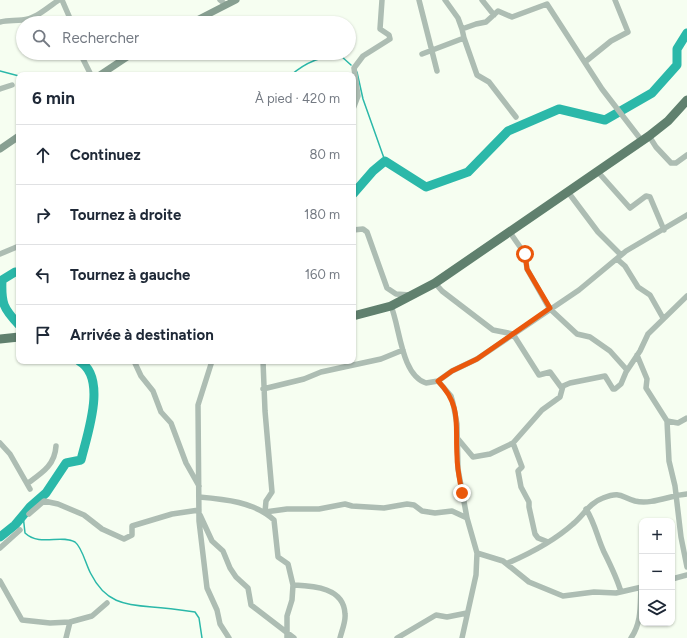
<!DOCTYPE html>
<html lang="fr">
<head>
<meta charset="utf-8">
<style>
	:root { --surface:#fff; --page:#f6f6f7; --text:#1f2937; --muted:#747a83; --line:#e0e1e3 }
	body { margin:0; font-family:Figtree,sans-serif; background:var(--page); color:var(--text) }
	.controls { position:absolute; right:12px; bottom:12px; display:grid; overflow:hidden; border-radius:8px; box-shadow:0 1px 3px #0004 }
	.controls button { width:36px; height:36px; display:grid; place-items:center; padding:0; border:0; border-bottom:1px solid var(--line); background:var(--surface); color:var(--text); font:20px sans-serif }
	.stop { position:absolute; width:12px; height:12px; margin:-9px; border:3px solid #ea580c; border-radius:50%; background:#fff }
	.stop.end { background:#ea580c; border-color:#fff; box-shadow:0 1px 4px #0008 }
	.list { margin:0; padding:0; list-style:none }
	h2 { display:flex; justify-content:space-between; align-items:center; height:52px; margin:0; padding:0 16px; font-size:17px }
	h2 small { font-size:13px; font-weight:400; color:var(--muted) }
	.list li { display:grid; grid-template-columns:26px 1fr auto; gap:12px; align-items:center; box-sizing:border-box; height:60px; padding:0 16px; border-top:1px solid var(--line) }
	.list b { display:block; font-size:15px; white-space:nowrap }
	.list em { font-size:13px; font-style:normal; color:var(--muted) }
	.icon { flex:none; width:22px; height:22px; fill:none; stroke:currentColor; stroke-width:2; stroke-linecap:round; stroke-linejoin:round }
	.map { position:relative; flex:none; width:687px; height:638px; overflow:hidden }
	.search { position:absolute; background:var(--surface); box-shadow:0 1px 3px #0004; left:16px; top:16px; width:340px; height:44px; display:flex; align-items:center; gap:10px; box-sizing:border-box; padding:0 14px; border-radius:22px; color:var(--muted); font-size:15px }
	.panel { position:absolute; background:var(--surface); box-shadow:0 1px 3px #0004; left:16px; top:72px; width:340px; height:292px; border-radius:8px }
	.map>svg:first-child { display:block }
	.lines { fill:none; stroke-linecap:round; stroke-linejoin:round }
	.stream { stroke:#2bb8a9; stroke-width:1.5 }
	.river { stroke:#2bb8a9; stroke-width:9 }
	.minor { stroke:#adbdb3; stroke-width:5.5 }
	.secondary { stroke:#879f91; stroke-width:7 }
	.trunk { stroke:#60806e; stroke-width:9 }
	.route { stroke:#ea580c; stroke-width:5 }
</style>
</head>
<body>
<div class="map">
<svg width="687" height="638" viewBox="0 0 687 638">
	<rect width="100%" height="100%" fill="#f6fef1"/>
	<g class="lines">
		<path class="stream" d="M 0,71 L 19,76
			M 357,72 L 363,99 L 385,161
			M 291,75 C 306,62 322,55 341,56 L 351,65
			M 23,515 L 25,533 C 40,547 61,534 75,542 C 82,547 86,565 91,574 C 105,602 124,605 152,607 C 166,608 181,610 195,612 L 199,618 L 202,638"/>
		<path class="river" d="M 353,194 L 373,171 L 385,161 L 426,187 L 468,172 L 508,131 L 559,109 L 605,120 L 652,93 L 677,65 L 677,49 L 687,33
			M 19,272 L 15,272 L 2,280 C 1,303 3,308 19,325
			M 0,537 L 15,525 L 30,507 L 46,493 L 66,463 L 81,460 C 87,435 108,377 79,361"/>
		<path class="minor" d="M 62,0 L 72,23
			M 220,0 L 226,5
			M 419,0 L 437,71
			M 445,0 L 458,18 L 462,29
			M 482,0 L 494,15
			M 0,22 C 8,20 14,21 22,20 C 36,19 48,7 59,0
			M 464,38 L 477,75 L 489,82 L 516,117
			M 80,53 L 91,75
			M 422,54 L 464,38 L 462,29 L 476,24 L 486,22 L 498,11 L 512,17 L 547,4 L 602,89 L 642,141
			M 585,62 L 611,41 L 628,32 L 615,0
			M 0,89 L 12,85
			M 353,109 L 358,96 L 354,68 L 363,56 L 390,39 L 389,35 L 380,29 L 382,0
			M 649,136 L 656,147 L 671,163 L 676,163 L 687,155
			M 598,172 L 630,208 L 646,196 L 650,197 L 664,230
			M 568,192 L 598,232 L 621,255
			M 353,230 L 363,229 L 367,232 L 387,288 L 396,294 L 410,295
			M 509,231 L 525,254 L 527,269 L 549,308 L 577,334 L 590,337 L 610,351 L 627,370
			M 0,254 L 19,246
			M 617,259 L 625,266 L 638,287 L 650,295 L 663,318
			M 435,283 L 442,291 L 493,330 L 513,334 L 539,375 L 550,372 L 561,387
			M 391,306 C 400,327 401,375 426,383 L 438,381 L 451,396 L 453,403 L 457,424 L 458,469 L 467,518 L 477,553 L 476,575 L 462,638
			M 637,355 L 647,379 L 646,388 L 667,421 L 669,461 L 675,486 L 681,537 L 687,567
			M 134,361 L 141,376 L 153,391 L 161,412 L 171,423 L 186,463 L 199,486
			M 212,361 L 198,405 L 199,521 L 207,588 L 217,610 L 220,624 L 229,638
			M 263,361 L 265,411 L 272,492 L 266,501 L 265,512
			M 438,381 L 452,371 L 477,359 L 579,290 L 626,251 L 687,215
			M 263,389 L 304,379 L 321,372 L 381,359 L 403,350
			M 667,421 L 678,423 L 687,418
			M 458,439 L 473,457 L 490,454 L 513,443 L 542,410 L 560,397 L 563,386 L 570,383 L 605,376 L 613,389 L 615,389 L 621,384 L 626,372 L 640,351 L 648,334 L 687,296
			M 0,443 L 10,454 L 30,489
			M 513,443 L 522,467 L 518,471 L 521,487 L 529,502 L 529,507 L 535,534 L 538,538 L 548,542
			M 28,483 C 42,473 55,465 56,446
			M 199,497 C 224,499 255,502 274,520 L 278,557 L 288,564 L 293,585 L 292,600 L 287,616 L 287,638
			M 586,509 C 595,523 597,537 604,552 C 611,566 617,578 621,592
			M 265,512 L 287,509 L 319,509 L 345,504 L 352,506 L 384,508 L 407,504 L 414,505 L 422,511 L 435,513 L 452,511 L 467,518
			M 29,514 L 44,501 L 58,504 L 84,515 L 102,529 L 124,539 L 132,535 L 132,526 L 172,514 L 199,510
			M 200,515 L 212,541 L 223,551 L 230,568 L 236,577 L 248,588 L 251,605 L 294,638
			M 0,548 L 20,530
			M 477,553 L 503,561 L 529,582 L 563,596 L 594,592 L 616,593 L 642,587
			M 508,563 C 531,553 554,541 573,524 C 584,515 589,503 603,498 C 621,491 621,497 635,501 C 652,505 671,495 687,494
			M 672,579 L 687,575
			M 0,581 L 22,620 L 50,623 L 70,622
			M 293,585 C 312,586 344,587 345,614 C 346,621 342,630 340,638
			M 66,638 L 70,622 L 92,616 L 107,603
			M 397,638 L 436,615 L 447,617 L 467,613
			M 631,638 C 642,622 640,605 641,587"/>
		<path class="secondary" d="M 191,23 L 236,0
			M 100,75 L 133,53
			M 0,149 L 19,136"/>
		<path class="trunk" d="M 353,316 L 391,306 L 435,283 L 649,136 L 668,121 L 687,100
			M 0,339 L 19,337"/>
	</g>
	<g class="lines">
		<path class="route" d="M 462,493 C 460,481 457,469 457,456 C 455,424 462,406 438,381 L 452,371 L 477,359 L 550,308 L 527,269 L 525,254"/>
	</g>
</svg>
<div class="controls">
<button>+</button>
<button>−</button>
<button><svg class="icon" aria-label="layers" viewBox="0 0 24 24"><path d="M12 4l9 5-9 5-9-5zM3 14l9 5 9-5"/></svg></button>
</div>
<div class="stop" style="left:525px;top:254px"></div>
<div class="stop end" style="left:462px;top:493px"></div>
<div class="search"><svg class="icon" aria-label="search" viewBox="0 0 24 24"><circle cx="10" cy="10" r="6"/><path d="M15 15l6 6"/></svg>Rechercher</div>
<section class="panel">
<h2>6 min<small>À pied · 420 m</small></h2>
<ul class="list">
<li><svg class="icon" aria-label="ahead" viewBox="0 0 24 24"><path d="M12 20V5M6 11l6-6 6 6"/></svg><div><b>Continuez</b></div><em>80 m</em></li>
<li><svg class="icon" aria-label="right" viewBox="0 0 24 24"><path d="M7 20v-9h11M14 6l5 5-5 5"/></svg><div><b>Tournez à droite</b></div><em>180 m</em></li>
<li><svg class="icon" aria-label="left" viewBox="0 0 24 24"><path d="M17 20v-9H6M10 6l-5 5 5 5"/></svg><div><b>Tournez à gauche</b></div><em>160 m</em></li>
<li><svg class="icon" aria-label="arrive" viewBox="0 0 24 24"><path d="M6 21V4h12l-3 4 3 4H6"/></svg><div><b>Arrivée à destination</b></div></li>
</ul>
</section>
</div>
</body>
</html>
